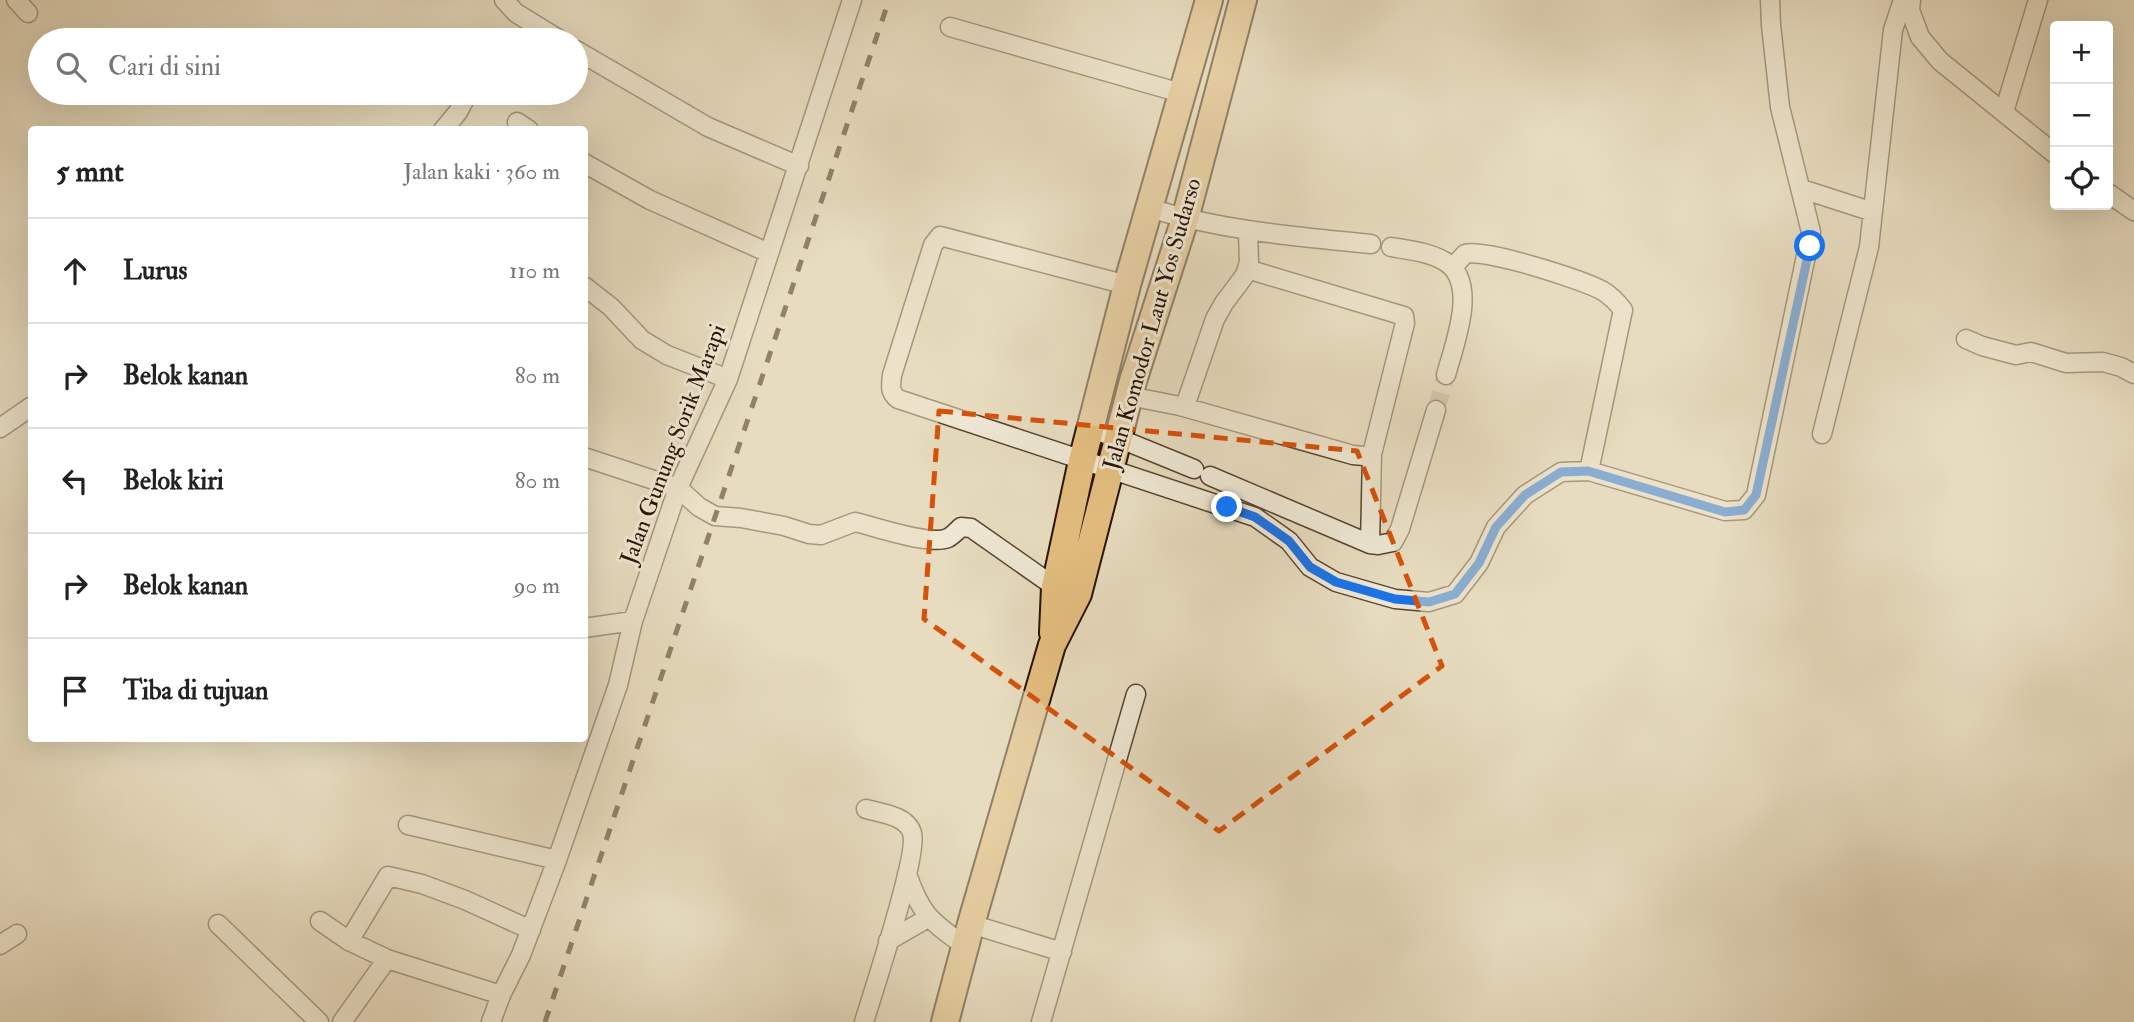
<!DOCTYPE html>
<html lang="id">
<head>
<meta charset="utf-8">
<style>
	:root { --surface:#fff; --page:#f6f6f6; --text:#222; --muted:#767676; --line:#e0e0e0 }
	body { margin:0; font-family:"IM FELL Double Pica",serif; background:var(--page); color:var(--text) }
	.controls { position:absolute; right:21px; top:21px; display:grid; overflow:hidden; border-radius:7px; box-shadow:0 7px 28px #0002 }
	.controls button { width:63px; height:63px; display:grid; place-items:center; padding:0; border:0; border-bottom:2px solid var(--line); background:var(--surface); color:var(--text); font:35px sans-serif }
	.stop { position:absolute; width:21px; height:21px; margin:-16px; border:5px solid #1a73e8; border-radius:50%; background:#fff }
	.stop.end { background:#1a73e8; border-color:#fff; box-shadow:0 2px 7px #0008 }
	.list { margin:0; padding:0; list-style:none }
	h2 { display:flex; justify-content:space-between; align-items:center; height:91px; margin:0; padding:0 28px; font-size:30px }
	h2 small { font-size:23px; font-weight:400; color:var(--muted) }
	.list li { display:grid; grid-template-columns:46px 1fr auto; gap:21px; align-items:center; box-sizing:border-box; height:105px; padding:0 28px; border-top:2px solid var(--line) }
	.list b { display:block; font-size:26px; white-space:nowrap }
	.list em { font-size:23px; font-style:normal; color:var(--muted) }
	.icon { flex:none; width:38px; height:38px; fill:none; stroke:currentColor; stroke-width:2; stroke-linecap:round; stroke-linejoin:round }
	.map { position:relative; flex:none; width:2134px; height:1022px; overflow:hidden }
	.search { position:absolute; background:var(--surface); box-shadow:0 7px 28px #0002; left:28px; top:28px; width:560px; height:77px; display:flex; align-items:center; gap:18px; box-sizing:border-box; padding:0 24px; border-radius:38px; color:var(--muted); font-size:26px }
	.panel { position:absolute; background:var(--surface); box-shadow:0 7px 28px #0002; left:28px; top:126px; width:560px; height:616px; border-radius:7px }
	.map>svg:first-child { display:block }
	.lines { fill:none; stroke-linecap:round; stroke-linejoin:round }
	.minor-tunnel { stroke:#c1b499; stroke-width:18; stroke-dasharray:18 9; stroke-linecap:butt }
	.minor-casing { stroke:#584430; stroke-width:21 }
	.highway-casing { stroke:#281200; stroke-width:30 }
	.minor { stroke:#efe8d5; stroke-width:18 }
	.highway { stroke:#e4be80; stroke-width:26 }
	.rail { stroke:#281200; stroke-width:5; stroke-dasharray:12 12; stroke-linecap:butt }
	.route { stroke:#1a73e8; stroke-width:9 }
	.marked { fill:none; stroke:#d5520b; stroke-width:5; stroke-dasharray:14 9; stroke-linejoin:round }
	.labels { text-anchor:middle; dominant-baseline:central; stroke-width:6; stroke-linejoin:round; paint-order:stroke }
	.street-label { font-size:23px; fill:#281200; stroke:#efe8d5 }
</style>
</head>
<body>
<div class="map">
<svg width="2134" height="1022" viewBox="0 0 2134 1022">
	<rect width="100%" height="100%" fill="#e7dcbf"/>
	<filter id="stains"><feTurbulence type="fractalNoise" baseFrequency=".00286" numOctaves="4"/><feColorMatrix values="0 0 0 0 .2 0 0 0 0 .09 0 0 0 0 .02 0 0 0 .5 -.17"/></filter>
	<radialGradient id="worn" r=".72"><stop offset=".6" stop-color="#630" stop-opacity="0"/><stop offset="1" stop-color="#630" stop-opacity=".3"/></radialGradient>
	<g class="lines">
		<path class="minor-tunnel" d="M 1436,410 L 1446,375"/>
		<defs>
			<path id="minor" d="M 16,0 L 28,13
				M 504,0 L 516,13 L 560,40
				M 1911,0 L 1910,10 L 1920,37 L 1940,61 L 2055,154
				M 950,27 L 1181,93
				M 576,50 L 708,127 L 799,166
				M 2004,112 L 2038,0
				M 517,122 L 529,130
				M 443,130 L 458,112 L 468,93
				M 584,163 L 650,200 L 769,253
				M 1802,189 L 1873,212
				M 2108,193 L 2134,211
				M 1149,208 C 1224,231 1293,236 1371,244
				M 1391,247 C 1408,250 1429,252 1444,261 C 1480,281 1454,345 1446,375
				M 1453,267 L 1465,254 C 1484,248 1583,280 1603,291 C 1611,296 1617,302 1623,310 L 1589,471
				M 1127,285 L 940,236 L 933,245 L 892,375 C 891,386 889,392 898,399 L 1255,517 L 1289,541 L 1310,567 L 1336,582 L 1395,599 L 1429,602 L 1455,594 L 1479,563 L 1496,527 L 1525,495 L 1561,472 L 1589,471 L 1725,511 L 1744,510 L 1756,495 L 1811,232 L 1780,107 L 1771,25 L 1770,0
				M 584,286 L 611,307 L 642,340 L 667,355 L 728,379
				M 1966,339 L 1982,346 L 2016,355 L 2031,352 L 2066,363 L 2103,362 L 2121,367 L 2134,374
				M 1129,396 L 1180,406 L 1186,403 L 1215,319 L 1224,303 L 1245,275 L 1249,262 L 1248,232
				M 1180,406 L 1353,455 L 1364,456 L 1372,454 L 1405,323 L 1404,316 L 1247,269
				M 0,428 L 32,406
				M 1090,429 L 1118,438 L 1194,469
				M 1822,434 L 1869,247 L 1893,30 L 1903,0
				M 584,457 L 678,488 L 699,507 L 715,516 L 741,518 L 784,526 L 809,534 L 821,535 L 855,522 C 877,527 930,546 948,538 C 952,536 957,531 961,527 L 971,528 L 1055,587 L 1064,590
				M 1210,476 L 1370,544 L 1378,545 L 1393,542 L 1400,529 L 1436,410
				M 1370,544 L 1372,454
				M 584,628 L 633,621
				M 408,825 L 557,860
				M 907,874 C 922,917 931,921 966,947
				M 320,921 L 349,941 L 387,959 L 501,995
				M 218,924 L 319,1022
				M 971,924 L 1062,952
				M 349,941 L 388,876 L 422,884 L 465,900 L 531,930
				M 888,941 L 928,918
				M 0,945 L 17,934
				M 342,1022 L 387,959
				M 491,1022 L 501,995 L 521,955 L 557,860 L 618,685 L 633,621 L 678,488 L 728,379 L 852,0
				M 864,1022 C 873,992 919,854 912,833 C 907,816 882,813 866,809
				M 1041,1022 L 1136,694"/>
			<path id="highway" d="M 1053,633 L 1055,587 L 1082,461 L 1127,285 L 1209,0
				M 945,1022 L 971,924 L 1052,645 L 1078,594 L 1133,381 L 1185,219 L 1243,0"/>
		</defs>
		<use href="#minor" class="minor-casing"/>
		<use href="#highway" class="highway-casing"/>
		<use href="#minor" class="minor"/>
		<use href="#highway" class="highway"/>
		<path class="rail" d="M 545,1022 L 889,0"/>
	</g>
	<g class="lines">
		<path class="route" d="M 1227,507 L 1255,517 L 1289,541 L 1310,567 L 1336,582 L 1395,599 L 1429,602 L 1455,594 L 1479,563 L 1496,527 L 1525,495 L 1561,472 L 1588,471 L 1725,512 L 1744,510 L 1756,495 L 1810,246"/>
	</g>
	<path d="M0 0H2134V1022H0ZM 939,411 L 1357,451 L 1442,666 L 1219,831 L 924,619 Z" fill="#e7dcbf" fill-opacity=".55" fill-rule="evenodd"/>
	<path class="marked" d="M 939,411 L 1357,451 L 1442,666 L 1219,831 L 924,619 Z"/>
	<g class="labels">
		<g class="street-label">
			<text transform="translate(1152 324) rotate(-74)">Jalan Komodor Laut Yos Sudarso</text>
			<text transform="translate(673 444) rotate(-69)">Jalan Gunung Sorik Marapi</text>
		</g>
	</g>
	<rect width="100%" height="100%" filter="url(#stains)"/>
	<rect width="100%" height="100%" fill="url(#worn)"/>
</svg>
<div class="controls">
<button>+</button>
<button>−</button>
<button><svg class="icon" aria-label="locate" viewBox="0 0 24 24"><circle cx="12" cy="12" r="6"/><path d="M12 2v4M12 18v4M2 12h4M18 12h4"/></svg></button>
</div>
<div class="stop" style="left:1810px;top:246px"></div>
<div class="stop end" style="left:1227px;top:507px"></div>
<div class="search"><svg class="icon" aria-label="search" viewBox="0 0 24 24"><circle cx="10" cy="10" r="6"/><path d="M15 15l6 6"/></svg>Cari di sini</div>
<section class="panel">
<h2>5 mnt<small>Jalan kaki · 360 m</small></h2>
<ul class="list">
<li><svg class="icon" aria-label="ahead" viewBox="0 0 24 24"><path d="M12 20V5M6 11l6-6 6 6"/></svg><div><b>Lurus</b></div><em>110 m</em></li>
<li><svg class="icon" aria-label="right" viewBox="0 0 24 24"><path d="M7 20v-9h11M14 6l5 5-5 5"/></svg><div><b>Belok kanan</b></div><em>80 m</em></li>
<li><svg class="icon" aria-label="left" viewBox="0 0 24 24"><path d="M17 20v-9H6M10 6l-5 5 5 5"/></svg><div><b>Belok kiri</b></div><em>80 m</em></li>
<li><svg class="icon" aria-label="right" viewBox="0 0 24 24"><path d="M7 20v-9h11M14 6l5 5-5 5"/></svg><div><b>Belok kanan</b></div><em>90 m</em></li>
<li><svg class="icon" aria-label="arrive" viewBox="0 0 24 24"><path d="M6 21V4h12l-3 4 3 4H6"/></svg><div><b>Tiba di tujuan</b></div></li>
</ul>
</section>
</div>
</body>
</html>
